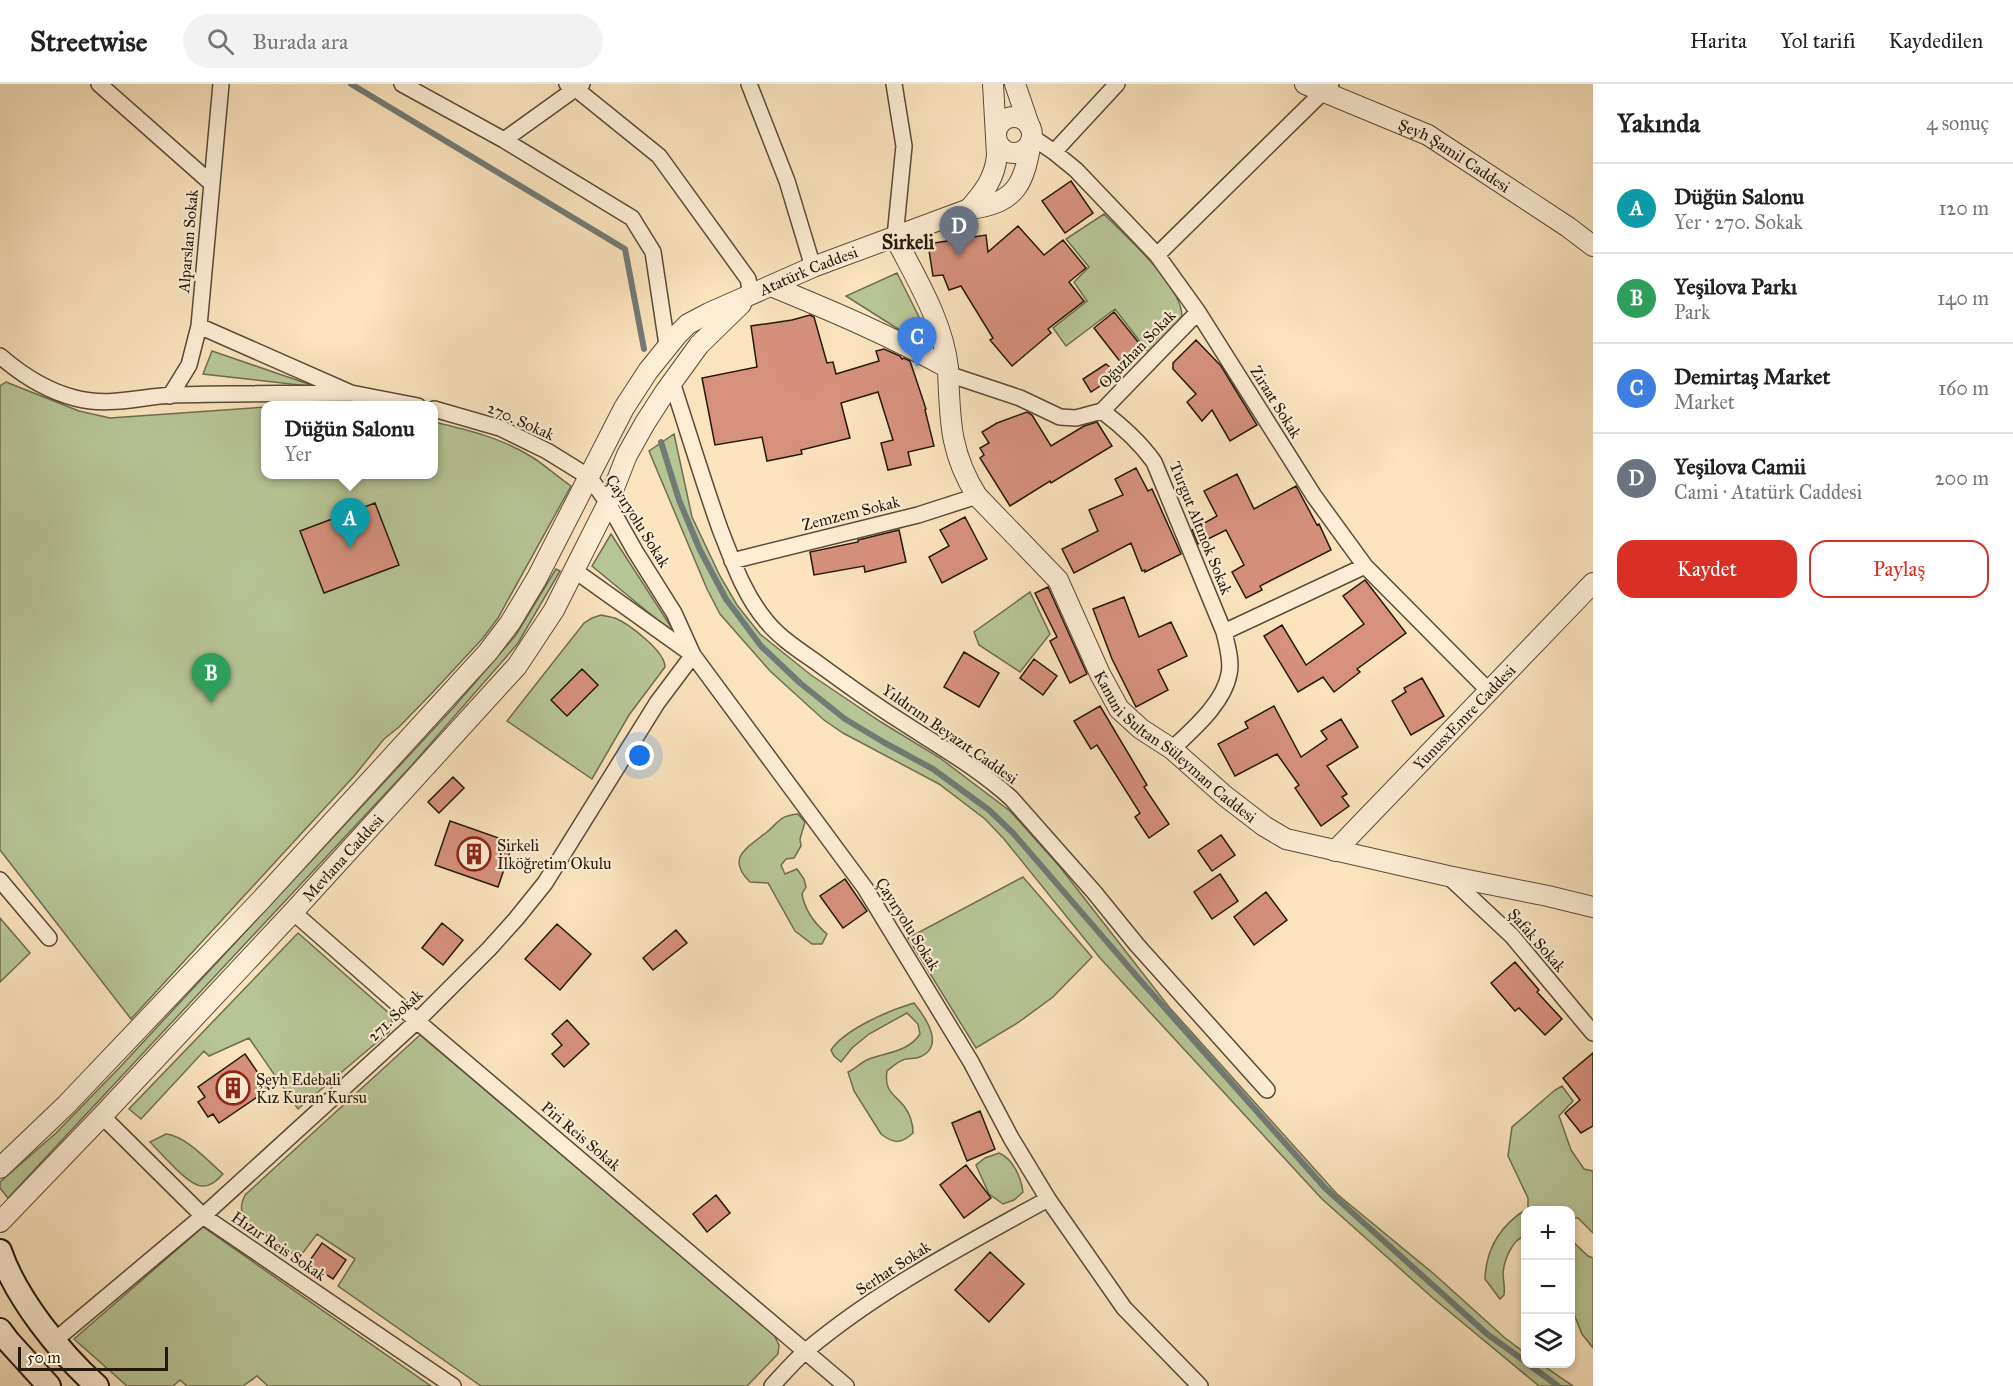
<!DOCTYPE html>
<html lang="tr">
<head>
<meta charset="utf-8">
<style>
	:root { --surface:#fff; --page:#f2f2f2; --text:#222; --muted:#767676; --line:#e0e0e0; --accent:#d93025 }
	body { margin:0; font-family:"IM FELL Great Primer",serif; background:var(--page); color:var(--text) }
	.controls { position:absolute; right:18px; bottom:18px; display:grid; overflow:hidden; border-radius:12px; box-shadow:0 3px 9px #0003 }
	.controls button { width:54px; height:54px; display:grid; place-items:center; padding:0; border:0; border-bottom:2px solid var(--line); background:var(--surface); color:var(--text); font:30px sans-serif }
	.scale { position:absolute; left:18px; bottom:15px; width:150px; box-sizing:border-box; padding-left:6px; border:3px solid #241809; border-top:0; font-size:16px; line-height:21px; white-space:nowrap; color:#241809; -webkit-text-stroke:4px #fcedd4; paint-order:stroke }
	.you { position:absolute; left:640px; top:672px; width:21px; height:21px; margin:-15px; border:4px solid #fff; border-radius:50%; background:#1a73e8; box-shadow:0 0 0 9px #1a73e833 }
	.badge { display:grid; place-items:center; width:39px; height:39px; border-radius:50%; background:var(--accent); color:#fff; font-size:20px; font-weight:700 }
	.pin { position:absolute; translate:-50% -50px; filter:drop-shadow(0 2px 3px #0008) }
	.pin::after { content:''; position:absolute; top:32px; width:21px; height:18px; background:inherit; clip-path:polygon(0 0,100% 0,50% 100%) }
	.popup { position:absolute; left:261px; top:317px; width:177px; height:78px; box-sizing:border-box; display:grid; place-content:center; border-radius:12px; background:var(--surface); filter:drop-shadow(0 2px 4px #0005); font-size:20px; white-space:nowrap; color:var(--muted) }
	.popup b { font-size:22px; color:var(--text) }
	.popup::after { content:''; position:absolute; left:50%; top:100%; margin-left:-12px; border:12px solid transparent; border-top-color:var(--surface) }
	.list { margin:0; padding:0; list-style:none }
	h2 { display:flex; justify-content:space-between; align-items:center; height:78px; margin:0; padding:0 24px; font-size:26px }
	h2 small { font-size:20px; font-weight:400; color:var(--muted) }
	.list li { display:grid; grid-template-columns:39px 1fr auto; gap:18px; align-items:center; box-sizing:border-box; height:90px; padding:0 24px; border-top:2px solid var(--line) }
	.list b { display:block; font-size:22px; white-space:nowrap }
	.list p { margin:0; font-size:20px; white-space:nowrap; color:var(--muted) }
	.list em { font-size:20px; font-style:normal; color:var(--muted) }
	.actions { display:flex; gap:12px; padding:18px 24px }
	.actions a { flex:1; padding:14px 0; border:2px solid var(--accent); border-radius:18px; text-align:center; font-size:21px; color:var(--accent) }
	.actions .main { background:var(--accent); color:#fff }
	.icon { flex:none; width:33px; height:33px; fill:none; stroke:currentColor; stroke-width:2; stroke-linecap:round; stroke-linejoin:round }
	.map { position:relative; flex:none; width:1593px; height:1302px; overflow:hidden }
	header { display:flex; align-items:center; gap:36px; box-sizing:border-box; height:84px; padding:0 30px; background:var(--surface); border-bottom:2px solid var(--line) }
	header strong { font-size:28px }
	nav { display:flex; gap:33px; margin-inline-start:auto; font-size:21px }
	.search { width:420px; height:54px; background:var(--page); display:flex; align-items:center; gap:15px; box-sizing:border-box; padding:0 21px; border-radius:33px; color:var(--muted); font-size:22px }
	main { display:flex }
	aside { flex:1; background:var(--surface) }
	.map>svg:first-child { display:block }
	.green { fill:#b7c596; stroke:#6e6e50; stroke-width:1.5 }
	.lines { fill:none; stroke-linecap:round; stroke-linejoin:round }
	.stream { stroke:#717a74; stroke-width:6 }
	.building { fill:#d6917d; stroke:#241809; stroke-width:1.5 }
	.minor-casing { stroke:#5a4b36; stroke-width:18 }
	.tertiary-casing { stroke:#5a4b36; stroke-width:22 }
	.secondary-casing { stroke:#241809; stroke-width:26 }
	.minor { stroke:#fcedd4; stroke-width:15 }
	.tertiary { stroke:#fcedd4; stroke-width:20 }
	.secondary { stroke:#fcedd4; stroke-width:22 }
	.labels { text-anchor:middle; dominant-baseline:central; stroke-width:4.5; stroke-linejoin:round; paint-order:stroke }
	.street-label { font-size:16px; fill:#241809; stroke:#fcedd4 }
	.poi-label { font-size:16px; fill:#241809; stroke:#fcedd4; text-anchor:start }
	.quarter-label { font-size:20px; font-weight:bold; fill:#241809; stroke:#fcedd4 }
</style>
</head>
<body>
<header>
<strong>Streetwise</strong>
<div class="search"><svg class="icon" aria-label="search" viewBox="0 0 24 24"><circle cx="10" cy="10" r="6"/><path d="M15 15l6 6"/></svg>Burada ara</div>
<nav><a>Harita</a><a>Yol tarifi</a><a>Kaydedilen</a></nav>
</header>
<main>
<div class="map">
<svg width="1593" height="1302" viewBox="0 0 1593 1302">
	<rect width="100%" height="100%" fill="#fae3bd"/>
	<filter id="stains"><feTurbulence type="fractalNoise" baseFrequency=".00333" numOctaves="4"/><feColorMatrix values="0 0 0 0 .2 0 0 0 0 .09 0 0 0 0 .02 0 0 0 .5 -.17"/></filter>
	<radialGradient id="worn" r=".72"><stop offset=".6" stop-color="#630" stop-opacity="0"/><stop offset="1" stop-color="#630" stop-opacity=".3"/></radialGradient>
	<path class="green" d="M 1104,130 C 1126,153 1181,200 1182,232 L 1174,243 L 1148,268 L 1115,225 L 1066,262 L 1053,244 L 1087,217 L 1074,198 L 1089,183 L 1066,155 Z
		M 897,189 L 932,259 L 928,264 L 846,212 Z
		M 212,267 L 317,303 L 203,290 Z
		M 6,298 L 79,327 L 110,334 L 266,323 L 266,390 L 434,390 L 434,338 C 468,346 502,354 532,373 C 546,382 558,393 571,402 L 498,534 L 483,554 L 433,608 L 399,643 L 384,655 L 355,691 L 131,935 L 0,766 L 0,302 Z
		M 674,350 L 692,433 L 720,492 L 737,521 L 760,550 L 811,591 L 881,638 L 940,674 L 1010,727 L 1060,783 L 1169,923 L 1337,1110 L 1434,1190 L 1505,1254 L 1525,1269 L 1526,1280 L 1541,1280 L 1573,1302 L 1539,1302 L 1434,1215 L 1322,1115 L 1100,874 L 1004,755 L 985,735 L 939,700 L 843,649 L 824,636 L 770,587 L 720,530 L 707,505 L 649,367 Z
		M 611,450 L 677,552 L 592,482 Z
		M 556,485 L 560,487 L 518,559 L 507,572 L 411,682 L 8,1114 L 0,1104 L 0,1098 L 56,1049 L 121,982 L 454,623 L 516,551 Z
		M 1030,508 L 1050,550 L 1020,588 L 979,561 L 974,548 Z
		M 601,531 C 605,532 611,533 615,534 C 629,540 665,567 665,583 L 629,631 L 592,695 L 507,637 L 584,539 L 592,534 Z
		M 798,730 L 805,738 L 800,755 L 801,762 L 794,774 L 786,775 L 781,781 L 785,790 L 797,785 L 804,795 L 806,803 L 802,810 C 805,827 814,839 827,850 L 822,860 L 812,860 L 795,847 L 768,799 L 750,798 C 725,774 748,763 767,748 C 780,737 779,732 798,730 Z
		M 1023,793 L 1092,873 L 1053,913 L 1019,938 L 976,964 L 908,854 Z
		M 0,834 L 30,869 L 0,898 Z
		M 298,849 L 391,931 L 392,938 L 389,948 L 298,1025 L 249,954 L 209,972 L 204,967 L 141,1035 L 129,1025 Z
		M 914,919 C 926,934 947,964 917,974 C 913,975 907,974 903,976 C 897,978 892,983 887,987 C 884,1007 893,1009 904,1022 C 910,1030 913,1040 913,1049 C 901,1060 894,1060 881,1050 L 854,1007 L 848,988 C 855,985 861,978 869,975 C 888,968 908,968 920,950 L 918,940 L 907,929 L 869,950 L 852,964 L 841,978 L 834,972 L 831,966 C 845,945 890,926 914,919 Z
		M 420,951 L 773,1249 L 779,1261 L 778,1270 L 747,1302 L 481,1302 L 338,1202 L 355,1175 L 317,1150 L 299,1174 L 247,1138 C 240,1127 240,1122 245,1111 Z
		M 1562,1002 L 1573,1017 L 1559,1032 L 1571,1066 L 1584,1085 L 1593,1087 L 1593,1149 L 1578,1134 L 1571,1134 L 1570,1126 L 1526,1126 L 1525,1152 C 1512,1155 1503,1178 1503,1192 C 1504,1199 1505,1204 1504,1211 L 1500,1215 L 1485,1195 C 1486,1163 1502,1140 1528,1124 L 1528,1114 L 1508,1072 L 1512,1043 L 1555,1006 Z
		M 166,1050 C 186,1052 208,1077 223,1090 C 217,1096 212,1102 203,1102 C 189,1103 161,1069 150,1058 Z
		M 999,1069 C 1013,1075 1021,1093 1023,1108 L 1014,1116 L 1003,1120 L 989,1110 L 976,1081 L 985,1074 Z
		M 203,1143 L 431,1302 L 268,1302 L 257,1292 L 243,1302 L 187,1302 L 180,1296 L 173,1302 L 127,1302 L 74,1255 Z
		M 1570,1155 L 1588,1172 L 1593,1174 L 1593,1264 L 1582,1250 L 1571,1223 Z"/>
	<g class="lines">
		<path class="stream" d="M 351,0 L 625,165 L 644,265
			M 661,358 L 679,416 L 700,466 L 726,515 L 761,562 L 800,599 L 845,635 L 885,659 L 933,685 L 989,726 L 1013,749 L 1140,896 L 1325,1104 L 1487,1250 L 1526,1278
			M 1528,1280 L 1558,1302"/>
	</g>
	<path class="building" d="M 1071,97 L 1093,129 L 1065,149 L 1042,117 Z
		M 1018,142 L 1044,171 L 1063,156 L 1086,184 L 1069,198 L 1084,217 L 1048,245 L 1051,249 L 1012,282 L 990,256 L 993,254 L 961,202 L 949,206 L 943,191 L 933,192 L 928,160 L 986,151 L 988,168 Z
		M 1114,228 L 1143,264 L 1122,280 L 1094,244 Z
		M 810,231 L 814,233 L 827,279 L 833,278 L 836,290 L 879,277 L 876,267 L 884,265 L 900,272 L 902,275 L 904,274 L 910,277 L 926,325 L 925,326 L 934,362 L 908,368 L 911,381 L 888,386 L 881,359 L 893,356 L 878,308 L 841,319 L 850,354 L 801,366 L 802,370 L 767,377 L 762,353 L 715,361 L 702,294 L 757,283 L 751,242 L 792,236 Z
		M 1196,256 L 1221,282 L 1257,341 L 1230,357 L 1212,326 L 1202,337 L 1187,318 L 1196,310 L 1173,285 L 1173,279 Z
		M 1106,280 L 1118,290 L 1091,308 L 1083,295 Z
		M 1027,328 L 1032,331 L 1051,362 L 1084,342 L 1097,338 L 1112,362 L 1051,399 L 1050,397 L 1010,422 L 980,374 L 984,371 L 980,364 L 989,359 L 982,348 L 997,339 Z
		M 1136,384 L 1148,407 L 1152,405 L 1181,470 L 1145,488 L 1145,486 L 1142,487 L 1131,459 L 1074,489 L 1062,465 L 1098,447 L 1089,426 L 1123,411 L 1115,395 Z
		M 1237,390 L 1254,425 L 1296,402 L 1317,441 L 1319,440 L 1331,466 L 1260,502 L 1262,506 L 1246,514 L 1232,488 L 1244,481 L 1226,446 L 1198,460 L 1192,446 L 1217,432 L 1204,407 Z
		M 375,419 L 399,481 L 324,509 L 300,447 Z
		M 965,433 L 987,475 L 942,499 L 929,473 L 949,462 L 940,446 Z
		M 899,446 L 906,478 L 865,488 L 864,482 L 814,491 L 810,468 L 858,458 L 858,456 Z
		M 1365,496 L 1406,549 L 1357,585 L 1360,588 L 1334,608 L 1323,593 L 1298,608 L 1264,552 L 1282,541 L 1306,581 L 1364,540 L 1343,512 Z
		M 1048,503 L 1087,590 L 1070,599 L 1050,557 L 1057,553 L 1035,509 Z
		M 1124,513 L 1139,553 L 1171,538 L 1187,572 L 1158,586 L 1168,606 L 1136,623 L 1112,575 L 1093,525 Z
		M 964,568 L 999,589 L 979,623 L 944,603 Z
		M 1034,575 L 1057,592 L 1043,611 L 1020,594 Z
		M 582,585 L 598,601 L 567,632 L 551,616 Z
		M 1422,594 L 1444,632 L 1411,651 L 1392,617 L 1406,608 L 1404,604 Z
		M 1100,622 L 1147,701 L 1144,703 L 1169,740 L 1149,754 L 1135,733 L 1140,729 L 1097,661 L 1091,665 L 1074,637 Z
		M 1274,622 L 1301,673 L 1327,655 L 1321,647 L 1341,635 L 1358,663 L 1327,682 L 1347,710 L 1342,713 L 1349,722 L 1321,742 L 1295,704 L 1299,701 L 1277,670 L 1235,692 L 1218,660 L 1248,644 L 1245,638 Z
		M 453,693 L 464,704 L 439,729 L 428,718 Z
		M 450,737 L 513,759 L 498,803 L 435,781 Z
		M 1221,751 L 1235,771 L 1212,787 L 1198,767 Z
		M 1220,790 L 1238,817 L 1212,835 L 1194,808 Z
		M 845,795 L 867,827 L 843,844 L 820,812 Z
		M 1266,808 L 1287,836 L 1254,861 L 1234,833 Z
		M 442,839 L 463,856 L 443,881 L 422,864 Z
		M 557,840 L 591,870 L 560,906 L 525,875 Z
		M 676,846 L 687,859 L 653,886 L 643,874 Z
		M 1515,878 L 1539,906 L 1537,908 L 1562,935 L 1545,951 L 1519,924 L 1515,927 L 1491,899 Z
		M 567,936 L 589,960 L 564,983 L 552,970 L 562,961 L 552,950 Z
		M 1593,969 L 1593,1042 L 1581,1049 L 1565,1029 L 1580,1016 L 1563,994 Z
		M 245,970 L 269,1005 L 219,1039 L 213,1030 L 208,1033 L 198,1018 L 205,1013 L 198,1003 Z
		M 980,1027 L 995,1065 L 967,1077 L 952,1039 Z
		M 966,1081 L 991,1114 L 964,1134 L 940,1101 Z
		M 716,1111 L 730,1129 L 707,1148 L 693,1130 Z
		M 322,1159 L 346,1176 L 333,1195 L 308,1179 Z
		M 990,1168 L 1024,1200 L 989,1238 L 955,1206 Z"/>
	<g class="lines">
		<defs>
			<path id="minor" d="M 99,0 L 211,99
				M 402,0 L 504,56 L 632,134 L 653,168 L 667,261
				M 567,0 L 576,5 L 659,72 L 748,195 L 751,210
				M 749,0 L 787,97 L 813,183
				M 894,0 L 904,62 L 895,153
				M 1032,53 L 1054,68 L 1076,86 L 1157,171 L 1198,228 L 1314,412 L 1365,482 L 1488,606
				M 504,56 L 582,0
				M 1054,68 L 1117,0
				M 1157,171 L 1331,0
				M 0,272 C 22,291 47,307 75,314 C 108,323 139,313 172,311 C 231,309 291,310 351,309 L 199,242
				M 948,290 L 1020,314 L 1060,333 L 1076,334 L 1102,327 C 1122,342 1139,357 1154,378 L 1224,548 C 1227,561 1232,577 1229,590 C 1224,619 1192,646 1172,665
				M 672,298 C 688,347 703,397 720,445 C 733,478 744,511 767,538 C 782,556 802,568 820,581 C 846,600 872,619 899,636 C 937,661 977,683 1011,714 L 1094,808 L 1137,861 L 1267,1006
				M 351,309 L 418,322
				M 170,312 L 189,281 L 199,242 L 221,0
				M 434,325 L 500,344 L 547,367 L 589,393 L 608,419 L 635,467 L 674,529 L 693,571 L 865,804 L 971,978 L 1011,1054 L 1048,1115 L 1124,1224 L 1200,1302
				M 1102,327 L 1198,228
				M 732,477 L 918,431 L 977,412
				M 1224,548 L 1365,482
				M 1448,792 L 1512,852 L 1593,949
				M 0,796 L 49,854
				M 293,828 L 417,937 L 846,1302
				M 102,1032 L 203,1132 L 453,1302
				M 54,1257 L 203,1132 L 417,937 L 489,865 L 516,835 L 545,799 L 657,619 L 693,571 L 574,486
				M 772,1302 C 783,1290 794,1277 807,1266 C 880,1205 965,1161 1048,1115"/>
			<g id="tertiary">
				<path d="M 1015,0 L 1029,41"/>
				<path id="s1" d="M 1305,0 L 1428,51 L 1568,143 L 1593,162"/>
				<circle cx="1014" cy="51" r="18"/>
				<path d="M 969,125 C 984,108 995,94 997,71 L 993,0"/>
				<path d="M 771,202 C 832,227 891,252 948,284 C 943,237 916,195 895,153"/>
				<path id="s2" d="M 948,284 C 950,334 949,368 977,412 L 1058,496 L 1100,590 L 1119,625 L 1141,645 L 1172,665 L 1225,712 L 1264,742 L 1286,755 L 1448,792 L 1548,812 L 1593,823"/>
				<path id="s3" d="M 1335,767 L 1593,499"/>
				<path id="s4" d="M 0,1084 L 66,1021 L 261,816 L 488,568 L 510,539 L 537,494 L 624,324 L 648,287 L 677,251 L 688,240 L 709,229 L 813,183 L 969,125 C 1019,119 1024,98 1032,53"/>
				<path id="s5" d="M 0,1138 L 102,1032 L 293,828 L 517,582 L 554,526 L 608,419 L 627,371 L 645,339 L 665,308 L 699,261 L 741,220"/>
			</g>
			<path id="secondary" d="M 0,1167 C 16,1214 60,1269 97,1302
				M 0,1246 L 9,1258 L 49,1302"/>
		</defs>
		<use href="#minor" class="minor-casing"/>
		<use href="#tertiary" class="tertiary-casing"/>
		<use href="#secondary" class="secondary-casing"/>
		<use href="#minor" class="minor"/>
		<use href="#tertiary" class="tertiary"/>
		<use href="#secondary" class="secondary"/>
	</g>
	<defs>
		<symbol id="building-ring" viewBox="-11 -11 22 22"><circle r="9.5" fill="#fcedd4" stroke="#8f2418" stroke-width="1.5"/><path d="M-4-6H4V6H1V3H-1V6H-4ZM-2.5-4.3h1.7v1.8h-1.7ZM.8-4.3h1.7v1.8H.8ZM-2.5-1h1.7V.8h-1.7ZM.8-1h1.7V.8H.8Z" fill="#8f2418"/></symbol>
	</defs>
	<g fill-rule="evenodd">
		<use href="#building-ring" x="455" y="751" width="38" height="38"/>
		<use href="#building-ring" x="214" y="985" width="38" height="38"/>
	</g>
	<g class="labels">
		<g class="street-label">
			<text stroke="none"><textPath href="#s1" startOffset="166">Şeyh Şamil Caddesi</textPath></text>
			<text transform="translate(188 157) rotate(-85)">Alparslan Sokak</text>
			<text stroke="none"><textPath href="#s4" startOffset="1228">Atatürk Caddesi</textPath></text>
			<text transform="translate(1137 265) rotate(-46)">Oğuzhan Sokak</text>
			<text transform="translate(1276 318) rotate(58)">Ziraat Sokak</text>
			<text transform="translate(521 337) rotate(24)">270. Sokak</text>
			<text transform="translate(851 429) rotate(-14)">Zemzem Sokak</text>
			<text transform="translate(638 437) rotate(58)">Çayıryolu Sokak</text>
			<text transform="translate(1201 444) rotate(68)">Turgut Altınok Sokak</text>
			<text stroke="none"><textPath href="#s3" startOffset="186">YunusxEmre Caddesi</textPath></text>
			<text transform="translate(950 650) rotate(35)">Yıldırım Beyazıt Caddesi</text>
			<text stroke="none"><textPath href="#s2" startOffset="459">Kanuni Sultan Süleyman Caddesi</textPath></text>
			<text stroke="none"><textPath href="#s5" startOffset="500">Mevlana Caddesi</textPath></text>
			<text transform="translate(908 840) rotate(58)">Çayıryolu Sokak</text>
			<text transform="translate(1537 856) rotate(49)">Şafak Sokak</text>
			<text transform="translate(395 931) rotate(-43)">271. Sokak</text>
			<text transform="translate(581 1052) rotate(40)">Piri Reis Sokak</text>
			<text transform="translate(279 1162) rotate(34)">Hızır Reis Sokak</text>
			<text transform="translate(893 1184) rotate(-33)">Serhat Sokak</text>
		</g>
		<g class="poi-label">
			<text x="497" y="761">Sirkeli<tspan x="497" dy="18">İlköğretim Okulu</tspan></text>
			<text x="256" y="995">Şeyh Edebali<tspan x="256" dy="18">Kız Kuran Kursu</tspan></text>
		</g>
		<g class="quarter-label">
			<text x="908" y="158">Sirkeli</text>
		</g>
	</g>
	<rect width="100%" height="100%" filter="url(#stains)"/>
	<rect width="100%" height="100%" fill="url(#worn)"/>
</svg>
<div class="controls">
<button>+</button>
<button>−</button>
<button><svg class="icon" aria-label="layers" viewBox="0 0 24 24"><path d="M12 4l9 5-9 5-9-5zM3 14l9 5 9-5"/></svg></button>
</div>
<div class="scale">50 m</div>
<div class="you"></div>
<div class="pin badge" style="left:350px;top:464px;background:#0f9aa8">A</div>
<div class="popup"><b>Düğün Salonu</b>Yer</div>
<div class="pin badge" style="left:211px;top:619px;background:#2e9e5b">B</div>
<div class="pin badge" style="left:917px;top:283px;background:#3f7fe0">C</div>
<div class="pin badge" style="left:959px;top:172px;background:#6b7280">D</div>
</div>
<aside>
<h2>Yakında<small>4 sonuç</small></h2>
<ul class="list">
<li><span class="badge" style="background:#0f9aa8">A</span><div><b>Düğün Salonu</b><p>Yer · 270. Sokak</p></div><em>120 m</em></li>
<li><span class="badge" style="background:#2e9e5b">B</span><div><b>Yeşilova Parkı</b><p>Park</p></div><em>140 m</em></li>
<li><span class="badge" style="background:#3f7fe0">C</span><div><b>Demirtaş Market</b><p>Market</p></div><em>160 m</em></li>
<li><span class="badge" style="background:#6b7280">D</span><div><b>Yeşilova Camii</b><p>Cami · Atatürk Caddesi</p></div><em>200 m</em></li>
</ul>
<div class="actions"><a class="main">Kaydet</a><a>Paylaş</a></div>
</aside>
</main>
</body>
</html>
